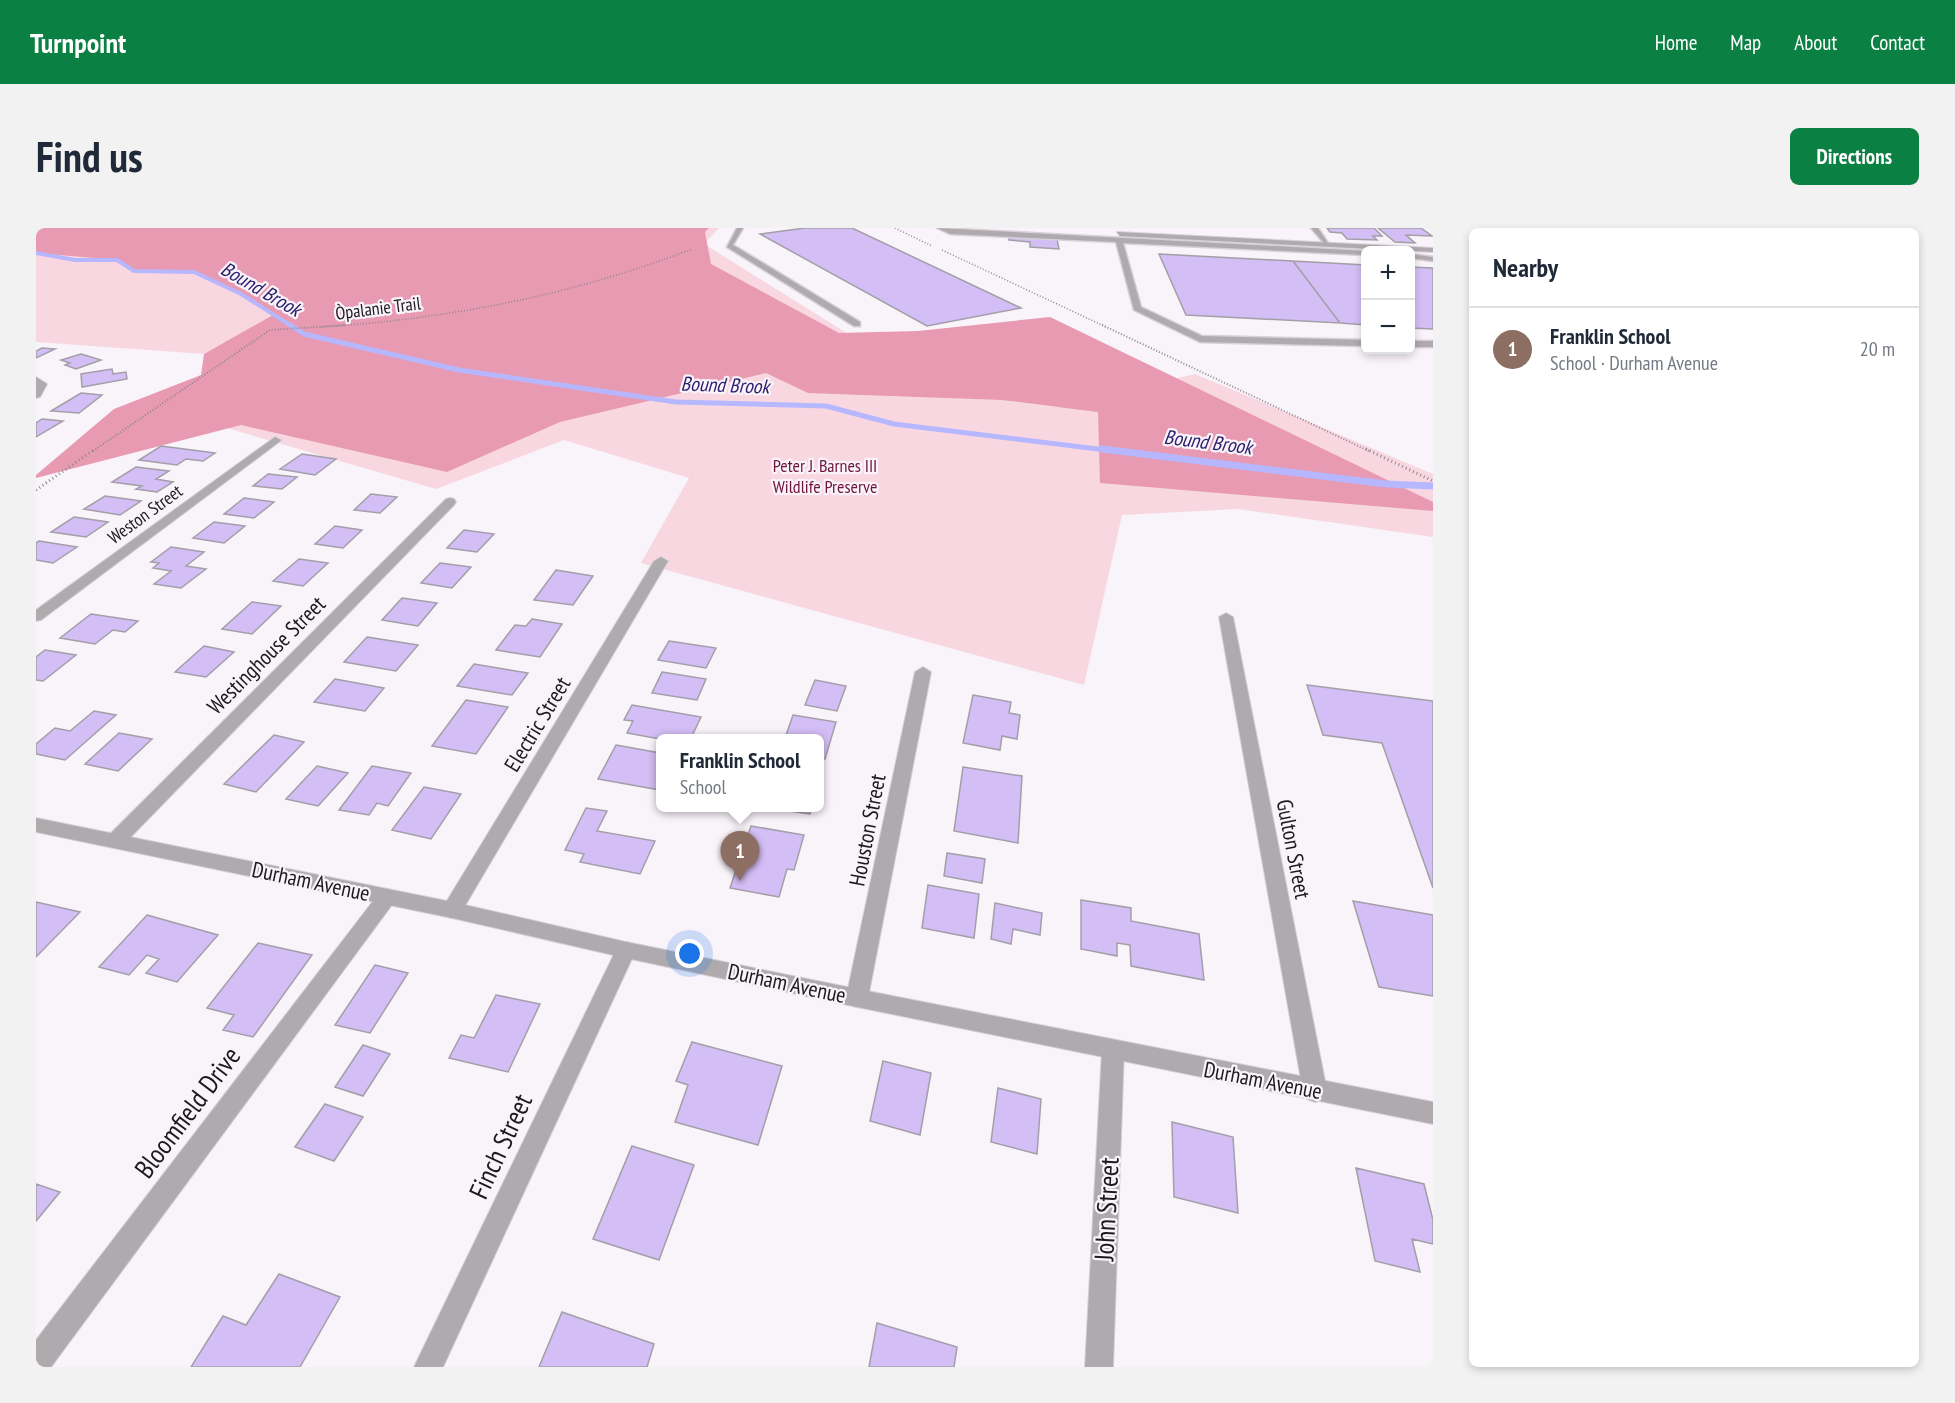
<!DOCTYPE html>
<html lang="en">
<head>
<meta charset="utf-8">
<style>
	:root { --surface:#fff; --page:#f2f2f3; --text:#1f2937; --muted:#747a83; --line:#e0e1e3; --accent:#0b8043 }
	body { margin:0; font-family:"PT Sans Narrow",sans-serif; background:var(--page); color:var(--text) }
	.controls { position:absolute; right:18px; top:18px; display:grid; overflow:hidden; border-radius:9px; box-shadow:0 3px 9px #0003 }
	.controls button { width:54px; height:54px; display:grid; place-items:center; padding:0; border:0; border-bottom:2px solid var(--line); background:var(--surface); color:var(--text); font:30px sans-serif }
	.you { position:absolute; left:654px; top:726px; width:21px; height:21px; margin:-15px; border:4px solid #fff; border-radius:50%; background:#1a73e8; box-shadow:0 0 0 9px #1a73e833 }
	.badge { display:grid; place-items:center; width:39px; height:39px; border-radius:50%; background:var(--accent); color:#fff; font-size:20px; font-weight:700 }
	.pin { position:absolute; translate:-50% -50px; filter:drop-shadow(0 2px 3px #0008) }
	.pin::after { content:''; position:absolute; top:32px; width:21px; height:18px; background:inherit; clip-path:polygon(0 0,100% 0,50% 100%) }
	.popup { position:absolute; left:620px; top:506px; width:168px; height:78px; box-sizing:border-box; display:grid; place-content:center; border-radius:9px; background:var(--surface); filter:drop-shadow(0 2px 4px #0005); font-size:20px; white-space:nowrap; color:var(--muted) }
	.popup b { font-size:22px; color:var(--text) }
	.popup::after { content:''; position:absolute; left:50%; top:100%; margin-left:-12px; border:12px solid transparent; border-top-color:var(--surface) }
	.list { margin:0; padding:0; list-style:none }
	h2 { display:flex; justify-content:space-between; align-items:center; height:78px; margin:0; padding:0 24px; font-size:26px }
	h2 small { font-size:20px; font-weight:400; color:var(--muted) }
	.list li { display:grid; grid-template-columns:39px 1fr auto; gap:18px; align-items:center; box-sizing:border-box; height:84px; padding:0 24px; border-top:2px solid var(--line) }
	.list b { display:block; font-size:22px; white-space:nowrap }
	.list p { margin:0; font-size:20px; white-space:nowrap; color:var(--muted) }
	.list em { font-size:20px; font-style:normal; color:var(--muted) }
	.map { position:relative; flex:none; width:1397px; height:1139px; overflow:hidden; border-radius:9px }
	header { display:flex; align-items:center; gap:36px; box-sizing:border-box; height:84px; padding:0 30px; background:var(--accent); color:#fff }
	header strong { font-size:28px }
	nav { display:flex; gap:33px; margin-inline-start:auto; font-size:21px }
	.intro { display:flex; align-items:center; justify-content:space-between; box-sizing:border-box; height:144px; padding:0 36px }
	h1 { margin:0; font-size:42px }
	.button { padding:15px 27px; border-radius:9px; background:var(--accent); color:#fff; font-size:21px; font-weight:700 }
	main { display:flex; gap:36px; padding:0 36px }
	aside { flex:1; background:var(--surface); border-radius:9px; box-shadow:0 3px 9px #0003 }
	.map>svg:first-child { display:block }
	.green { fill:#f9d7e0 }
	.forest { fill:#e89ab2 }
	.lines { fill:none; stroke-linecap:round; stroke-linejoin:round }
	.stream-far2 { stroke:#b6b7fe; stroke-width:4 }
	.stream-far1 { stroke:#b6b7fe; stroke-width:5 }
	.stream { stroke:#b6b7fe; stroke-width:7 }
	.building { fill:#d3bef5; stroke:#a29fa8; stroke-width:1.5 }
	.service-casing { stroke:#d6d0d7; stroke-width:3 }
	.minor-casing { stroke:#d6d0d7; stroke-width:2 }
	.tertiary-casing { stroke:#d6d0d7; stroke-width:2 }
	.path-far2 { stroke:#8c888d; stroke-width:1.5; stroke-dasharray:1 2; stroke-linecap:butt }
	.path-far1 { stroke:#8c888d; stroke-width:2; stroke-dasharray:1 2; stroke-linecap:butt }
	.path { stroke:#8c888d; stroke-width:3; stroke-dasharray:1 3; stroke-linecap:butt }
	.service { fill:#aeaaad; fill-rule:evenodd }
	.minor { fill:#aeaaad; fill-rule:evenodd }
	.tertiary { fill:#aeaaad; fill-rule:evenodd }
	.labels { text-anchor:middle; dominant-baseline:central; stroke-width:4.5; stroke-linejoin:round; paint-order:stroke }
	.far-street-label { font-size:18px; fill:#1c1a1d; stroke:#f9f3fa }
	.far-park-label { font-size:18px; fill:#70153c; stroke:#f9f3fa }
	.far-water-label { font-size:20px; font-style:italic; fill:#2c206e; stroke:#f9f3fa }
	.street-label { font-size:22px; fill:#1c1a1d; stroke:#f9f3fa }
	.near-street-label { font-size:27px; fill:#1c1a1d; stroke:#f9f3fa }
</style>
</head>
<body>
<header>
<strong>Turnpoint</strong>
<nav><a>Home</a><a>Map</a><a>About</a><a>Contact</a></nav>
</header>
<div class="intro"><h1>Find us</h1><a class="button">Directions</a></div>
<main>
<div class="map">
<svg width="1397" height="1139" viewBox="0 0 1397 1139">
	<rect width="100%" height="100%" fill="#f9f3fa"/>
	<path class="green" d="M 0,0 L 683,0 L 668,16 L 915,170 L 965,172 L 1020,179 L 1159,146 L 1397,246 L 1397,309 L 1202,281 L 1086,287 L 1048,457 L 605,335 L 653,250 L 528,212 L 400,261 L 184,198 L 172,123 L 168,126 L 0,114 Z"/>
	<path class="forest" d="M 0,0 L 673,0 L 669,4 L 675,36 L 803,105 L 882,103 L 1014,89 L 1397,274 L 1397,283 L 1064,255 L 1062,184 L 965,172 L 772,165 L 730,145 L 524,194 L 411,244 L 205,197 L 0,250 L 0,247 L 78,181 L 165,147 L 168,126 L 237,87 L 205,66 L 158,44 L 98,43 L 81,32 L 0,25 Z"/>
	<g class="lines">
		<path class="stream-far2" d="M 0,25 L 39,32 L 81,32 L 98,43 L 158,44 L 205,66 L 257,99"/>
		<path class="stream-far1" d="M 254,97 L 268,106 L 423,142 L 640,174 L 790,178 L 858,196 L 1078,223"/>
		<path class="stream" d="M 1066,221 L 1350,256 L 1397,258"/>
	</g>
	<path class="building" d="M 769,0 L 816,0 L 985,80 L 891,98 L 724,6 Z
		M 1291,0 L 1338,0 L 1346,8 L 1337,8 L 1341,12 L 1311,11 L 1306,5 L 1294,4 Z
		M 1342,0 L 1385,0 L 1396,8 L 1370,7 L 1379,15 L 1359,14 Z
		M 973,8 L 1021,11 L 1023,21 L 994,19 L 994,14 L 973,12 Z
		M 1123,26 L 1257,33 L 1304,95 L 1150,87 Z
		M 1257,33 L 1330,37 L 1330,97 L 1304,95 Z
		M 1374,39 L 1397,40 L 1397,101 L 1374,100 Z
		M 6,120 L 19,121 L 0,130 L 0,123 Z
		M 45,126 L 65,132 L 40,141 L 29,137 L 34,135 L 25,132 Z
		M 76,141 L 77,146 L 90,144 L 91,151 L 46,159 L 45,146 Z
		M 45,165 L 66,167 L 43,185 L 15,183 Z
		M 6,191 L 27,193 L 0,209 L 0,195 Z
		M 125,218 L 179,225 L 167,233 L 150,231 L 141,237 L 103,232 Z
		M 266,226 L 300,231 L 279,247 L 244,241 Z
		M 100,239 L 133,243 L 120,251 L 137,254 L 121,264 L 100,261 L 106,258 L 76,254 Z
		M 232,246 L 261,249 L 246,261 L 217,258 Z
		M 335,266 L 361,269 L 344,285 L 318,282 Z
		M 69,268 L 105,273 L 84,287 L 48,281 Z
		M 208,270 L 238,274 L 218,290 L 188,286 Z
		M 38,289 L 72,294 L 50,309 L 15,304 Z
		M 178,294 L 209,298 L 188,315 L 157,310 Z
		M 299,298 L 326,302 L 307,320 L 279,316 Z
		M 428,302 L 458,306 L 441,324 L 411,320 Z
		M 3,313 L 41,319 L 17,335 L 0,332 L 0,315 Z
		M 135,319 L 168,324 L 150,338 L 170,341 L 145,360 L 118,356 L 135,343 L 117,340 L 123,335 L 115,334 Z
		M 263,331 L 292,335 L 267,358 L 237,353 Z
		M 404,335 L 435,339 L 416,360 L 385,355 Z
		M 520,342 L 557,348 L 537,377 L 498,372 Z
		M 366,370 L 401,375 L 382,398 L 346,392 Z
		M 216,374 L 245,378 L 216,406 L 186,401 Z
		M 55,386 L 102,393 L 89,404 L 77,402 L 59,416 L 24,410 Z
		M 496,391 L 526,396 L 504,429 L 460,422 L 479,397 L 490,398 Z
		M 331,409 L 382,417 L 360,443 L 308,434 Z
		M 633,413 L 680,420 L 670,440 L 622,432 Z
		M 168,418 L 198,424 L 170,449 L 139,444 Z
		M 9,422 L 40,427 L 7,453 L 0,452 L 0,429 Z
		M 438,436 L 492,445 L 476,467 L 421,458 Z
		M 626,444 L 670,451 L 661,472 L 616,465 Z
		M 299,451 L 348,460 L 329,483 L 278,474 Z
		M 779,452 L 810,458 L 801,483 L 769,477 Z
		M 1271,457 L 1397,473 L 1397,660 L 1346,515 L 1287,507 Z
		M 937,467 L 975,474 L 973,485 L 984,487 L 981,511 L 966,508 L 964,522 L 927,515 Z
		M 430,472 L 472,479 L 440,526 L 396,518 Z
		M 596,477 L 665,489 L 655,510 L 624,511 L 591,505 L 597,493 L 588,492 Z
		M 58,483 L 80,487 L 29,532 L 0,526 L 0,516 L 19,500 L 34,503 Z
		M 757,487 L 800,494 L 789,531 L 783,530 L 783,510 L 749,510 Z
		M 83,505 L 116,511 L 82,543 L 49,536 Z
		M 238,507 L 268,514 L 220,564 L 188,556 Z
		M 580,517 L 624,525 L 624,562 L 562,551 Z
		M 281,538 L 312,545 L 282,578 L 250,571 Z
		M 336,538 L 375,545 L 352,578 L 341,575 L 333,587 L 303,582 Z
		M 927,539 L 986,548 L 982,615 L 918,603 Z
		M 388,559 L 425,566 L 395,611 L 356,602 Z
		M 550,580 L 571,583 L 561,603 L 619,613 L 604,646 L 544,634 L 548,626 L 529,622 Z
		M 733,580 L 775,580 L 774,586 Z
		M 715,598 L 768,607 L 758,642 L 751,641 L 743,669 L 694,660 Z
		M 911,625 L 949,631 L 946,655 L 908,648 Z
		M 892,657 L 943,666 L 938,710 L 886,700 Z
		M 1045,672 L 1095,680 L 1095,693 L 1163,706 L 1168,752 L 1095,738 L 1094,717 L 1081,715 L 1081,728 L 1045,721 Z
		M 1317,673 L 1397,687 L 1397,768 L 1343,759 Z
		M 0,674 L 44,684 L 0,729 Z
		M 959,675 L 1006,685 L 1004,707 L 977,701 L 975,716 L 955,711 Z
		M 111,687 L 182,707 L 141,754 L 110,745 L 123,731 L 111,727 L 93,747 L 63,739 Z
		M 222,715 L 276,727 L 217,809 L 187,802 L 198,787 L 171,780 Z
		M 339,737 L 372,745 L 334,805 L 299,797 Z
		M 460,767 L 504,776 L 472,844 L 413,830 L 425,807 L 438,810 Z
		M 656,814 L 746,838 L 722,917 L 639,894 L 652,857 L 640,853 Z
		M 327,817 L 354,826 L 327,868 L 299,859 Z
		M 847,833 L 895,845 L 884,907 L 834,893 Z
		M 962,860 L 1005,871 L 1001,926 L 955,914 Z
		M 289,876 L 327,889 L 298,933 L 259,919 Z
		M 1136,894 L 1197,909 L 1202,985 L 1138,969 Z
		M 596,918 L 658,937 L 623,1032 L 557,1011 Z
		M 1320,940 L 1388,956 L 1397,992 L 1397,1016 L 1376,1011 L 1384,1044 L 1339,1033 Z
		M 0,956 L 24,964 L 0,993 Z
		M 243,1046 L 304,1069 L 264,1139 L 155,1139 L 187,1088 L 210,1097 Z
		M 526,1084 L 618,1116 L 611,1139 L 503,1139 Z
		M 841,1095 L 921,1119 L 918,1139 L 833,1139 Z"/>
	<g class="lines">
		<defs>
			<path id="service" d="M 701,0 L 707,0 L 697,17 L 824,94 L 824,98 L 818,98 L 691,19 Z
				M 901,0 L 1330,23 L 1330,27 L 1087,15 L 1105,79 L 1166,108 L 1330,112 L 1330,118 L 1164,114 L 1098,82 L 1080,14 L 914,6 Z
				M 1275,0 L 1282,0 L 1292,15 L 1288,15 Z
				M 1374,26 L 1397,29 L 1397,33 L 1374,30 Z
				M 1374,113 L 1397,113 L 1397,119 L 1374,119 Z"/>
			<path id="minor" d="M 1081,4 L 1397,20 L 1397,24 L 1084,8 Z
				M 0,149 L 11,156 L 4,169 L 0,170 Z
				M 239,209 L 245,212 L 243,214 L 5,392 L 0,393 L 0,382 Z
				M 414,270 L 418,271 L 420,274 L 418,277 L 86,618 L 79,620 L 72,618 L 70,613 L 72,608 L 410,271 Z
				M 625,329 L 632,333 L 423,688 L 416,690 L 409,688 L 406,682 L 409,676 L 618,333 Z
				M 1190,385 L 1197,389 L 1291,863 L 1287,871 L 1279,874 L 1271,871 L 1267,863 L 1183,389 Z
				M 887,439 L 895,444 L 832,770 L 829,776 L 821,779 L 813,776 L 810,770 L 879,444 Z
				M 351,661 L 358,664 L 361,669 L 358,674 L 15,1139 L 0,1139 L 0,1112 L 344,664 Z
				M 590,714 L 597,716 L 600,722 L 407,1139 L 378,1139 L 580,722 L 583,716 Z
				M 1077,812 L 1085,815 L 1088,822 L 1077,1139 L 1049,1139 L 1066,822 L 1069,815 Z"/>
			<path id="tertiary" d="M 0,590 L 416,674 L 590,714 L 821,761 L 1397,874 L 1397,896 L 821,779 L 590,730 L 416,690 L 0,604 Z"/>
		</defs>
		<use href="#service" class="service-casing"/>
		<use href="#minor" class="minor-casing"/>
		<use href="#tertiary" class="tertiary-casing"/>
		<path class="path-far2" d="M 859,0 L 896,18
			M 906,22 L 1070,99
			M 285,99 C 411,91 538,67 656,21"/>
		<path class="path-far1" d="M 1066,97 L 1333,223
			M 57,223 L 234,102 L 310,97"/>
		<path class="path" d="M 1330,221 L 1397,253
			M 0,262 L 59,221"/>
		<use href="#service" class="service"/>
		<use href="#minor" class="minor"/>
		<use href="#tertiary" class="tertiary"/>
	</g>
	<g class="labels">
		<g class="far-street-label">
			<text transform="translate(342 80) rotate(-7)">Òpalanie Trail</text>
			<text transform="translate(109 286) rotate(-36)">Weston Street</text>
		</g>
		<g class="far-park-label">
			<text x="789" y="237">Peter J. Barnes III<tspan x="789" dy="21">Wildlife Preserve</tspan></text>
		</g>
		<g class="far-water-label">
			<text transform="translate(225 61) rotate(30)">Bound Brook</text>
			<text transform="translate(689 157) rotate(2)">Bound Brook</text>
			<text transform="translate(1172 214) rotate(7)">Bound Brook</text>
		</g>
		<g class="street-label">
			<text transform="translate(230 427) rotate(-45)">Westinghouse Street</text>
			<text transform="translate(501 496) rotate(-59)">Electric Street</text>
			<text transform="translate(831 602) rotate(-79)">Houston Street</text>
			<text transform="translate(1258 621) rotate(79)">Gulton Street</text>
			<text transform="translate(275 653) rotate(12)">Durham Avenue</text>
			<text transform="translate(751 755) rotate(12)">Durham Avenue</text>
			<text transform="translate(1227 852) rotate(11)">Durham Avenue</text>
		</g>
		<g class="near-street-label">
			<text transform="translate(151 884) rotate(-53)">Bloomfield Drive</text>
			<text transform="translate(464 918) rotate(-65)">Finch Street</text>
			<text transform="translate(1070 981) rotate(-87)">John Street</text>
		</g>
	</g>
</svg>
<div class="controls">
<button>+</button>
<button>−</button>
</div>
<div class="you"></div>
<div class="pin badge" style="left:704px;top:653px;background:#8d6e63">1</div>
<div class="popup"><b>Franklin School</b>School</div>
</div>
<aside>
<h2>Nearby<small></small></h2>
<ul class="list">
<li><span class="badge" style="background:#8d6e63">1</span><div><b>Franklin School</b><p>School · Durham Avenue</p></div><em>20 m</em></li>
</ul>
</aside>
</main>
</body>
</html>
